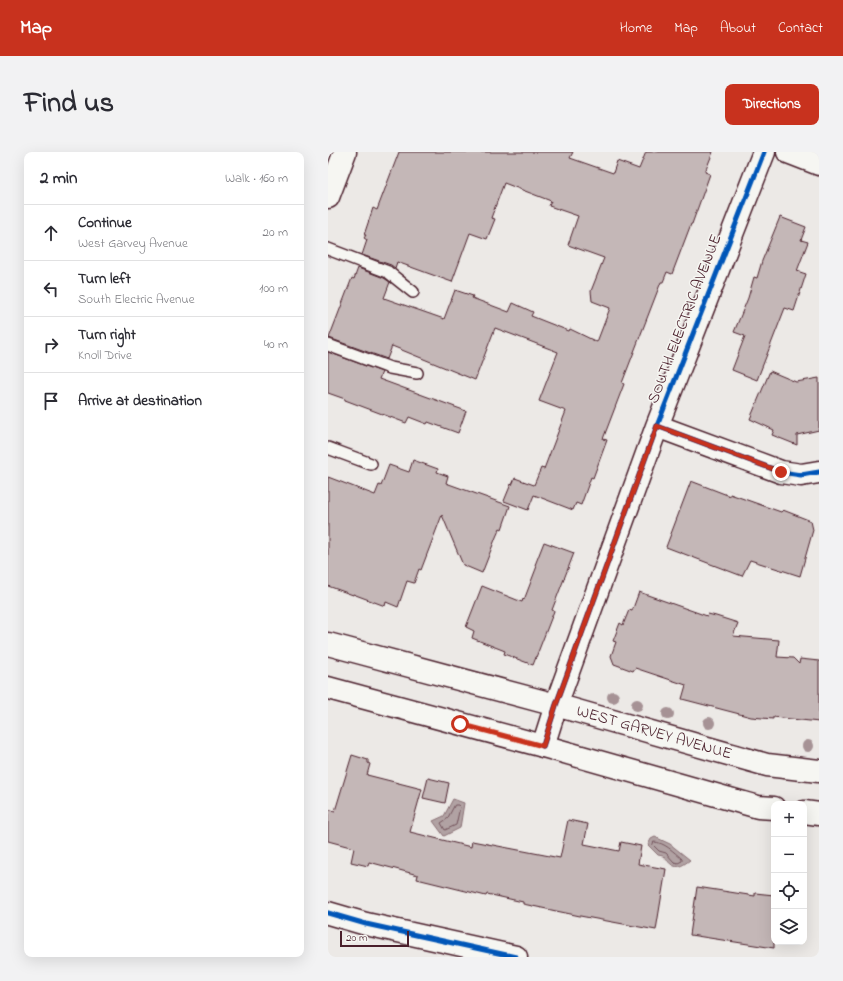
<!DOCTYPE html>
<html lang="en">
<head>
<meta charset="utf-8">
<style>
	:root { --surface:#fff; --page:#f2f2f3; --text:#2b2b33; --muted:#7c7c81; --line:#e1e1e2; --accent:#c8321e }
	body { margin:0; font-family:"Indie Flower",sans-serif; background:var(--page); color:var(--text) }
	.controls { position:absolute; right:12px; bottom:12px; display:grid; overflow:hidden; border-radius:8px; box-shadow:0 4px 16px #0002 }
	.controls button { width:36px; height:36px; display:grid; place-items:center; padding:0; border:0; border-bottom:1px solid var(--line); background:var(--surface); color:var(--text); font:20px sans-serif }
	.scale { position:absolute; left:12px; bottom:10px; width:69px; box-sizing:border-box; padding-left:4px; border:2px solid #4a1f2b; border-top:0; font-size:11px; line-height:14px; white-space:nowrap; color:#4a1f2b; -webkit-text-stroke:3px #f6f6f2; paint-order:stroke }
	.stop { position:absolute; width:12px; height:12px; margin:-9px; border:3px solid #c8321e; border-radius:50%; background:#fff }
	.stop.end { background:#c8321e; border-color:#fff; box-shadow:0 1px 4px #0008 }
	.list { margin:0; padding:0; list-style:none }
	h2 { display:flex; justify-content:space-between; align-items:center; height:52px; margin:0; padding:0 16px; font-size:17px }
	h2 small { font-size:13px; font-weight:400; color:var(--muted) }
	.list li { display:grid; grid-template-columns:26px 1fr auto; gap:12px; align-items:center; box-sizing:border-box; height:56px; padding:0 16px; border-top:1px solid var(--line) }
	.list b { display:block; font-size:15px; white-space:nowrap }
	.list p { margin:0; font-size:13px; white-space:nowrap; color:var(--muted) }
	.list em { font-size:13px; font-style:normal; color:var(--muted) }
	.icon { flex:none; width:22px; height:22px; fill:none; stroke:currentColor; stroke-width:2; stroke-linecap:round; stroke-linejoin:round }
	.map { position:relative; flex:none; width:491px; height:805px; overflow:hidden; border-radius:8px }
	header { display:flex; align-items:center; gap:24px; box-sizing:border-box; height:56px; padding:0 20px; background:var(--accent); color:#fff }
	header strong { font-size:19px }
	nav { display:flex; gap:22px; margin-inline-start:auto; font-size:14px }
	.intro { display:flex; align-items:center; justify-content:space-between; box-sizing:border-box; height:96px; padding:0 24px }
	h1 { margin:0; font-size:28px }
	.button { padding:10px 18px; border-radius:8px; background:var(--accent); color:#fff; font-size:14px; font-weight:700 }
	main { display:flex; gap:24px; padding:0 24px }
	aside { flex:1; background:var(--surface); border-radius:8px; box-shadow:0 4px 16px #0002 }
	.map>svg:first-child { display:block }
	.water { fill:#b1a2a3; stroke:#886e73 }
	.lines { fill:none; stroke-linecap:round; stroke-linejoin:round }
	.shore { stroke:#73535b; stroke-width:1 }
	.building { fill:#c4b7b7; stroke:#4a1f2b }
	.lane-casing { stroke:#4a1f2b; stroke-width:14 }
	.street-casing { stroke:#4a1f2b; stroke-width:25 }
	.primary-casing { stroke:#4a1f2b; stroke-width:25 }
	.lane { stroke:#f6f6f2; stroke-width:11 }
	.street { stroke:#f6f6f2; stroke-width:22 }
	.primary { stroke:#f6f6f2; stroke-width:22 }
	.cycleway-casing { stroke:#f6f6f2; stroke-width:8 }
	.cycleway { stroke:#0057b8; stroke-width:5 }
	.tree { fill:#a69295 }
	.route { stroke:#c8321e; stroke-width:5 }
	.labels { text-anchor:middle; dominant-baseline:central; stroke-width:3; stroke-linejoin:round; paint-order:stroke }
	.street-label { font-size:16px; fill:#4a1f2b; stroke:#f6f6f2 }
</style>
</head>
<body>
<header>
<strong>Map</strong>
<nav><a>Home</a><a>Map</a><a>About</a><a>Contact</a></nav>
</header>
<div class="intro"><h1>Find us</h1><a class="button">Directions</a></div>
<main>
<aside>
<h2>2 min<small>Walk · 160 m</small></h2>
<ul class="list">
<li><svg class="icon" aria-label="ahead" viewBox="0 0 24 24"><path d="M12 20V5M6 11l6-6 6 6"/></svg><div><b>Continue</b><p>West Garvey Avenue</p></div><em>20 m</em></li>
<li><svg class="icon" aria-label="left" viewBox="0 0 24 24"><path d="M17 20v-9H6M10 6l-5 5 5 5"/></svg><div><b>Turn left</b><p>South Electric Avenue</p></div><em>100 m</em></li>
<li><svg class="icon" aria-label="right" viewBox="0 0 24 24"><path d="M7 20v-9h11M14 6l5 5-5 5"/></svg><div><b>Turn right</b><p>Knoll Drive</p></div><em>40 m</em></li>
<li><svg class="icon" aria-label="arrive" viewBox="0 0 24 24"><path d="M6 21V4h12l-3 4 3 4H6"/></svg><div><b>Arrive at destination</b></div></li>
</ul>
</aside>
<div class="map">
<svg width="491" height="805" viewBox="0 0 491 805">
	<rect width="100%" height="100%" fill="#ece9e6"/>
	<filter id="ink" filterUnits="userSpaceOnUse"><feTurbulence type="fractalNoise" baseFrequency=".025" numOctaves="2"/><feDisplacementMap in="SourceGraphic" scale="8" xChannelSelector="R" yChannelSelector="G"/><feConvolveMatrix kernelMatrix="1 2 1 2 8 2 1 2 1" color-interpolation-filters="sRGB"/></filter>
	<g filter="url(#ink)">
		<path class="water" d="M 125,647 L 136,651 L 132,676 L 116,684 L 105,669 L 116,664 Z
			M 327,685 L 342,692 L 362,708 C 348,719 345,715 335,704 L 330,703 L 320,693 L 323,687 Z"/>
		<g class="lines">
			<path class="shore" d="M 127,653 L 130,653 L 132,655 L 128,673 L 117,678 L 113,671 L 119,667 Z
				M 326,690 C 336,690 346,700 354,707 L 354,709 L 350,711 L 346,710 L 338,701 L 331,699 L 325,693 Z"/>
		</g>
		<path class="building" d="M 71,0 L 245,0 L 242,6 L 285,21 L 289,9 L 311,17 L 318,0 L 385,0 L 377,20 L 382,22 L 364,72 L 363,72 L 344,122 L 339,120 L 335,130 L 333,130 L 294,231 L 296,232 L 275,287 L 279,288 L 265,326 L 263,325 L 253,353 L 248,351 L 245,358 L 206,343 L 200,358 L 176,349 L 183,332 L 184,333 L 187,326 L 206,333 L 213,316 L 216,317 L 238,259 L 211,249 L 230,200 L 167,176 L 147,228 L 64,194 L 59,207 L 1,186 L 24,126 L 26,127 L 30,116 L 56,126 L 62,130 L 56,146 L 116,167 L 127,138 L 145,144 L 144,146 L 181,160 L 185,151 L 205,160 L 203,164 L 241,179 L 242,177 L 269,190 L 282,156 L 264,149 L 263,139 L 276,106 L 240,93 L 250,64 L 221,54 L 223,49 L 176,31 L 163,66 L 167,67 L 159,87 L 142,81 L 124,130 L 69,110 L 67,116 L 63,113 L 34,103 L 39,88 L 36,86 L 38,83 L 36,83 L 45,56 L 49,58 Z
			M 452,65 L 478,75 L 473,88 L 480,90 L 469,119 L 478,122 L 466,159 L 457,156 L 429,228 L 404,218 L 417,184 L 406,180 L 420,146 L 426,125 L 429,126 L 434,109 Z
			M 0,200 L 54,220 L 51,227 L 138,259 L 130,281 L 100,270 L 99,272 L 81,265 L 78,271 L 17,248 L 17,247 L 0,241 Z
			M 442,219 L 468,230 L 491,226 L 491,278 L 469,283 L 469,293 L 444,283 L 446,278 L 422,267 Z
			M 85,308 L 110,317 L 109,320 L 120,324 L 118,331 L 182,354 L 174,377 L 172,376 L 168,385 L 154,421 L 135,413 L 114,363 L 93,418 L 91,417 L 86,431 L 79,429 L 70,455 L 58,450 L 57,454 L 25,442 L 25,443 L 0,434 L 0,325 L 47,343 L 51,333 L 53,334 L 61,313 L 81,320 Z
			M 363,329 L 402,344 L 402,342 L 453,360 L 455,358 L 483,369 L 485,378 L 472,424 L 422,408 L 414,424 L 338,395 Z
			M 216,390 L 246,401 L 224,458 L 226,459 L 205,513 L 176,502 L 177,499 L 144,486 L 146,479 L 138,475 L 154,434 L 194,450 L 195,447 L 196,448 L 209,414 L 207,413 Z
			M 311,440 L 379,464 L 380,462 L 388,464 L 410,471 L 405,484 L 451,488 L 449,505 L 465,506 L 471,512 L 472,507 L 491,509 L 491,570 L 445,565 L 445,567 L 423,565 L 354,547 L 358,533 L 307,516 L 305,519 L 286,512 L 283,504 L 288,490 L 285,489 L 292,471 L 295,473 L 301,458 L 304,459 Z
			M 24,603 L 40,608 L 40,611 L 42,612 L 39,623 L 94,637 L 82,680 L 143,695 L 144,689 L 232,706 L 240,668 L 260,672 L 256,692 L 291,699 L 293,690 L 313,694 L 310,712 L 338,717 L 328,778 L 252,764 L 195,752 L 195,750 L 159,742 L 158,744 L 89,727 L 90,723 L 41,710 L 40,714 L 23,710 L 26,696 L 0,689 L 0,657 L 7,659 Z
			M 100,626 L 121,631 L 117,651 L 95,646 Z
			M 369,735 L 427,744 L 427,741 L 446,743 L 446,796 L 362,783 Z"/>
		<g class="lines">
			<defs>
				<path id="lane" d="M 0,97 L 60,120 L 85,140
					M 0,193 L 62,216 L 89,221
					M 0,296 L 43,312"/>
				<path id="street" d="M 460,0 L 491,12
					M 0,45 L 17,0
					M 329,274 L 453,320 L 473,323 L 491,320
					M 215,594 L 228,553 L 329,274 L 436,0
					M 0,761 L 38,772 L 188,805"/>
				<g id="primary">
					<path id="s1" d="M 0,492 L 228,553 L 439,613 L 491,619"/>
					<path d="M 0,536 L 215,594 L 430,655 L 446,656"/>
					<path d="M 476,660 L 491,662"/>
				</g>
			</defs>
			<use href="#lane" class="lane-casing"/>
			<use href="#street" class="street-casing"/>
			<use href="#primary" class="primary-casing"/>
			<use href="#lane" class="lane"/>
			<use href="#street" class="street"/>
			<use href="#primary" class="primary"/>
			<defs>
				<path id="cycleway" d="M 329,274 L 453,320 L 473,323 L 491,320
					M 215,594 L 228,553 L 329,274 L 436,0
					M 0,761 L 38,772 L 188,805"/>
			</defs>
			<use href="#cycleway" class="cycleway-casing"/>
			<use href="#cycleway" class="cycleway"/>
		</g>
		<g class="tree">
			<circle cx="285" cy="545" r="6"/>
			<circle cx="309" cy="553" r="6"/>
			<circle cx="340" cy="562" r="6"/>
			<circle cx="381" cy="571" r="6"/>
			<circle cx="480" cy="594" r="6"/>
		</g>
	</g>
	<g class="lines" filter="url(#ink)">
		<path class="route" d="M 132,572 L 215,594 L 228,553 L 329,274 L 453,320"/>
	</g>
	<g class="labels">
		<g class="street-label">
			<text transform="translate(357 167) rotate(-69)">SOUTH ELECTRIC AVENUE</text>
			<text stroke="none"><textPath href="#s1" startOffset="338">WEST GARVEY AVENUE</textPath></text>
		</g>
	</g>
</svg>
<div class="controls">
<button>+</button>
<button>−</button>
<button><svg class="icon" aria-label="locate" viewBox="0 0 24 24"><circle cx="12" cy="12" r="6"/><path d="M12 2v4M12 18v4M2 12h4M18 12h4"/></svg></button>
<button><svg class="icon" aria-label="layers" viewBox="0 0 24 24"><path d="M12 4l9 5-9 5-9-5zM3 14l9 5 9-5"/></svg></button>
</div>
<div class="scale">20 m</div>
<div class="stop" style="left:132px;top:572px"></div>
<div class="stop end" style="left:453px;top:320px"></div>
</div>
</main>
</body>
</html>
